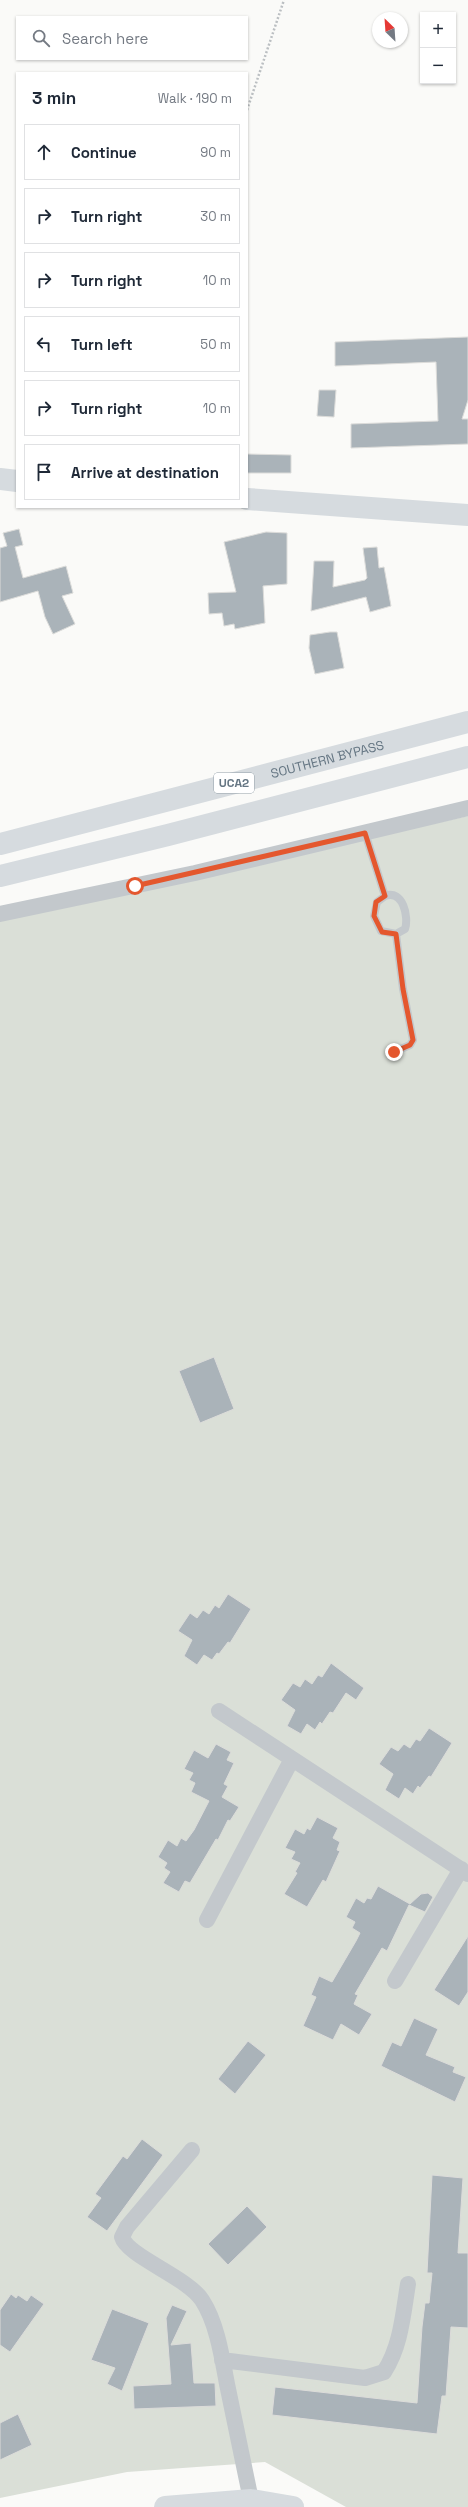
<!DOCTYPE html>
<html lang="en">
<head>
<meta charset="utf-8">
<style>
	:root { --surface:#fff; --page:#f6f6f7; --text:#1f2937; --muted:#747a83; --line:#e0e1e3 }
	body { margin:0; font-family:"Space Grotesk",sans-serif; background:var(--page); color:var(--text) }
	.controls { position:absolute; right:12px; top:12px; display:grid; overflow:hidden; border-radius:0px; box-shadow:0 1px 3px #0004 }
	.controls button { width:36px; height:36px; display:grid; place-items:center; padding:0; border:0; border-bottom:1px solid var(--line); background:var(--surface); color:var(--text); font:20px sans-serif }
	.compass { position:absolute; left:372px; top:12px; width:36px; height:36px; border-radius:50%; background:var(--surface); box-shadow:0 1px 3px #0004; rotate:335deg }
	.stop { position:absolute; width:12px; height:12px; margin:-9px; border:3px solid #e4572e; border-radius:50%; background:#fff }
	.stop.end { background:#e4572e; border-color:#fff; box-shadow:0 1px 4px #0008 }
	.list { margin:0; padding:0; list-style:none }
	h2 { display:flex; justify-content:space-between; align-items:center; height:52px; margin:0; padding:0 16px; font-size:17px }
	h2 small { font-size:13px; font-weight:400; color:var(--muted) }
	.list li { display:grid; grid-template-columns:26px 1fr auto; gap:12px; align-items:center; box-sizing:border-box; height:56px; margin:0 8px 8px; padding:0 8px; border:1px solid var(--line); border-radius:0px }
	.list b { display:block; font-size:15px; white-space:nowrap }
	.list em { font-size:13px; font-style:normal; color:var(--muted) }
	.icon { flex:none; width:22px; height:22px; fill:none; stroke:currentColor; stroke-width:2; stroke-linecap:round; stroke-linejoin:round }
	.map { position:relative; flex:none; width:468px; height:2507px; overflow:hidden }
	.search { position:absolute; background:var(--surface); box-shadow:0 1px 3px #0004; left:16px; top:16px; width:232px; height:44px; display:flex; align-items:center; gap:10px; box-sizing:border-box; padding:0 14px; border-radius:0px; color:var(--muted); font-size:15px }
	.panel { position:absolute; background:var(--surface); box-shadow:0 1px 3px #0004; left:16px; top:72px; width:232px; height:436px; border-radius:0px }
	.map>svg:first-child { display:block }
	.green { fill:#dadfd7 }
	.building { fill:#aab3b9; stroke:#dcdcda }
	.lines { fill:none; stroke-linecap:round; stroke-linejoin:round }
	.path { stroke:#bbbfc2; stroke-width:2.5; stroke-dasharray:2 2; stroke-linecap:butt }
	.service { stroke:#c3c8cc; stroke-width:8 }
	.minor { stroke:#c3c8cc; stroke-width:16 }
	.secondary { stroke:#d6dbdf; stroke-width:22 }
	.trunk { stroke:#d6dbdf; stroke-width:22 }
	.route { stroke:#e4572e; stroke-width:5 }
	.labels { text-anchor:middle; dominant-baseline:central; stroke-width:4; stroke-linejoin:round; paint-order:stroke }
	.shield { fill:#fff; stroke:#939fa8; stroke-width:1 }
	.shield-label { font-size:12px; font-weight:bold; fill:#657683 }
	.street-label { font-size:13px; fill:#657683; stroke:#fff }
</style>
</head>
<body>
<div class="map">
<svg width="468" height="2507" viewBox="0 0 468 2507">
	<rect width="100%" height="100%" fill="#fafaf8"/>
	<path class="green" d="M 468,816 L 468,2507 L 346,2507 L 265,2462 L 127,2472 L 0,2498 L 0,921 Z"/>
	<path class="building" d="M 468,337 L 468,400 L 462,419 L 468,419 L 468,444 L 351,448 L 351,424 L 438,421 L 436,362 L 335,366 L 335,342 Z
		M 319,390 L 336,390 L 334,417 L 317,416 Z
		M 247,454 L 291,455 L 291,473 L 247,473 Z
		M 19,529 L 23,545 L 15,547 L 23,578 L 66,566 L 73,593 L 62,596 L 75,624 L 53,634 L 45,617 L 38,591 L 0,602 L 0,548 L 7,546 L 3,533 Z
		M 266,532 L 287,533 L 287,584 L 263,586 L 265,623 L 235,629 L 234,624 L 224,626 L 222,613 L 209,614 L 208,593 L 236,592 L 224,542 Z
		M 377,547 L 379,568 L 384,567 L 391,606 L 370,612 L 366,597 L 311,611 L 314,561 L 334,561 L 333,587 L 365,580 L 367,578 L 363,548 Z
		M 330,632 L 337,632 L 344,668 L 315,674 L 309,648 L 310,635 Z
		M 214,1357 L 234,1409 L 200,1423 L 179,1371 Z
		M 228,1594 L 251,1609 L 230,1643 L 228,1642 L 219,1654 L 217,1653 L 212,1660 L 204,1655 L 197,1665 L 184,1656 L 192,1640 L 178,1631 L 190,1613 L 197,1618 L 203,1610 L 209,1614 L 215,1605 L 219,1608 Z
		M 331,1663 L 364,1688 L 356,1700 L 346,1693 L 333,1713 L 330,1712 L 322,1724 L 320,1722 L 315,1730 L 307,1724 L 301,1734 L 287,1726 L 295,1710 L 281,1700 L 293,1683 L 300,1687 L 305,1679 L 312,1684 L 318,1675 L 322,1677 Z
		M 429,1728 L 452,1743 L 431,1777 L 429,1776 L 420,1788 L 418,1786 L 413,1794 L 405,1788 L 399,1799 L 385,1790 L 393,1774 L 379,1764 L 391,1747 L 398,1751 L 404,1744 L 410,1748 L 416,1739 L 420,1741 Z
		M 216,1744 L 231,1752 L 227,1760 L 234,1763 L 224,1784 L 228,1786 L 222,1797 L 239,1807 L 230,1821 L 228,1820 L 218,1840 L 216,1839 L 190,1883 L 185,1881 L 179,1892 L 163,1883 L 170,1872 L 164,1868 L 167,1863 L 158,1857 L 168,1840 L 177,1846 L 181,1838 L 186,1841 L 194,1830 L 209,1801 L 191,1792 L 195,1783 L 189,1780 L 193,1773 L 184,1769 L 194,1750 L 208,1758 Z
		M 317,1817 L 338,1828 L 333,1838 L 340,1842 L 337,1850 L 340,1851 L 326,1882 L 323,1880 L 307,1907 L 284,1894 L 297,1873 L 295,1872 L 300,1863 L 291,1859 L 295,1852 L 285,1848 L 295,1829 L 304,1834 L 307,1828 L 310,1830 Z
		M 378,1886 L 410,1904 L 421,1894 L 428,1893 L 433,1897 L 425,1912 L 409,1905 L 387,1951 L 382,1948 L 355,1994 L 358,1995 L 354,2004 L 372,2014 L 359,2035 L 341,2024 L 333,2040 L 303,2026 L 316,1997 L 311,1995 L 319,1976 L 332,1982 L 356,1941 L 360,1933 L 352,1928 L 355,1922 L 346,1917 L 356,1898 L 364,1903 L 367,1898 L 371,1899 Z
		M 468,1936 L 468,1992 L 459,2006 L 434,1990 Z
		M 414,2018 L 438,2029 L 426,2055 L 455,2067 L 453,2072 L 466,2077 L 455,2102 L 381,2066 L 392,2042 L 401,2046 Z
		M 248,2041 L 266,2055 L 235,2094 L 218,2079 Z
		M 142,2139 L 163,2155 L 107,2231 L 87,2217 L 101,2198 L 95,2194 L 123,2156 L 127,2159 Z
		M 432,2175 L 463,2178 L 458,2253 L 468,2253 L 468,2328 L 451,2327 L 446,2396 L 442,2396 L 437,2434 L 272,2415 L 275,2387 L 417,2403 L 422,2327 L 425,2303 L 429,2303 L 432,2273 L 427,2273 Z
		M 247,2206 L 267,2227 L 228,2265 L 208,2244 Z
		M 11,2294 L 16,2298 L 18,2295 L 27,2301 L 31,2295 L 44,2304 L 10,2352 L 0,2345 L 0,2310 Z
		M 172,2305 L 187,2311 L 171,2345 L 191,2343 L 194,2383 L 215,2383 L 216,2406 L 134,2409 L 133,2386 L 171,2384 L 166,2318 Z
		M 112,2309 L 149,2323 L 122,2391 L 107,2384 L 115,2368 L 91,2360 Z
		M 18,2414 L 32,2445 L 0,2460 L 0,2423 Z"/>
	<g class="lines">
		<path class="path" d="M 247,110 L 284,0"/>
		<path class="service" d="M 365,833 L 385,896 L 377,902 L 374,916 L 381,931 L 396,934 L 403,989 L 413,1040 L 410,1045 L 394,1052
			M 385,896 C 403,889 409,917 405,929 L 396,934"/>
		<path class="minor" d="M 0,914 L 195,873 L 468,808
			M 219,1711 L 468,1874
			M 207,1920 L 292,1759
			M 395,1981 L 461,1869
			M 192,2150 L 127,2227 L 122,2237 C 127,2256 187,2277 202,2300 C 217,2323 222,2357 227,2384 C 235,2423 243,2462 251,2500
			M 222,2360 L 365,2378 L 384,2372 C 401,2346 403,2314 408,2284"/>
		<path class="secondary" d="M 0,479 L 17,481
			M 247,499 L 468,515
			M 165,2507 L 251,2500 L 293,2507"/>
		<g class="trunk">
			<path id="s1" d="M 0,844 L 468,722"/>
			<path d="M 0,876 L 168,835 L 468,757"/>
		</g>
	</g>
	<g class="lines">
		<path class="route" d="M 135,886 L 365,833 L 385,896 L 376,902 L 374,916 L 382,932 L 396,934 L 403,989 L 413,1040 L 410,1045 L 394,1052"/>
	</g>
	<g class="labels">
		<rect class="shield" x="214" y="773" width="40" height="20" rx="3"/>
		<g class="shield-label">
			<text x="234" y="783">UCA2</text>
		</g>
		<g class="street-label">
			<text stroke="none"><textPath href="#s1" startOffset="338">SOUTHERN BYPASS</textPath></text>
		</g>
	</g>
</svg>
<div class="controls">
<button>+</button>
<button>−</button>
</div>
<svg class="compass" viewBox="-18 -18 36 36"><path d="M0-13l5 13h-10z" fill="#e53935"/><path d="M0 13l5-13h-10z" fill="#747a83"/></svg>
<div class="stop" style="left:135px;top:886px"></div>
<div class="stop end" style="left:394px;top:1052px"></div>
<div class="search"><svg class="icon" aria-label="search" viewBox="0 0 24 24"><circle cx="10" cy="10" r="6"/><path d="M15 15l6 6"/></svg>Search here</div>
<section class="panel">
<h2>3 min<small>Walk · 190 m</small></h2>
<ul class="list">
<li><svg class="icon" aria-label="ahead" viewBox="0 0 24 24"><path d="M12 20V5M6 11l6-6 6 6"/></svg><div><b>Continue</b></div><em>90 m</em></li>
<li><svg class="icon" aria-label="right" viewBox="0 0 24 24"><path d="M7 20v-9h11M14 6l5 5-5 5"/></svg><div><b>Turn right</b></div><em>30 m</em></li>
<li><svg class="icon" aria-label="right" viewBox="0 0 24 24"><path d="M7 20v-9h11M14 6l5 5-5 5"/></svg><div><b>Turn right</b></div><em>10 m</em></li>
<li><svg class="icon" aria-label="left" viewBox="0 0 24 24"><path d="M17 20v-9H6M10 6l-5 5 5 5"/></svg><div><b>Turn left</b></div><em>50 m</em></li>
<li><svg class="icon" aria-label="right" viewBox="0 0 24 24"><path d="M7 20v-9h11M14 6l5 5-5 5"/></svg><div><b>Turn right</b></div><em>10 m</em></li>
<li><svg class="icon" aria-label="arrive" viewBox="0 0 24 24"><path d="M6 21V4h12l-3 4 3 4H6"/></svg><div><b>Arrive at destination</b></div></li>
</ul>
</section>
</div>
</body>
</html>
